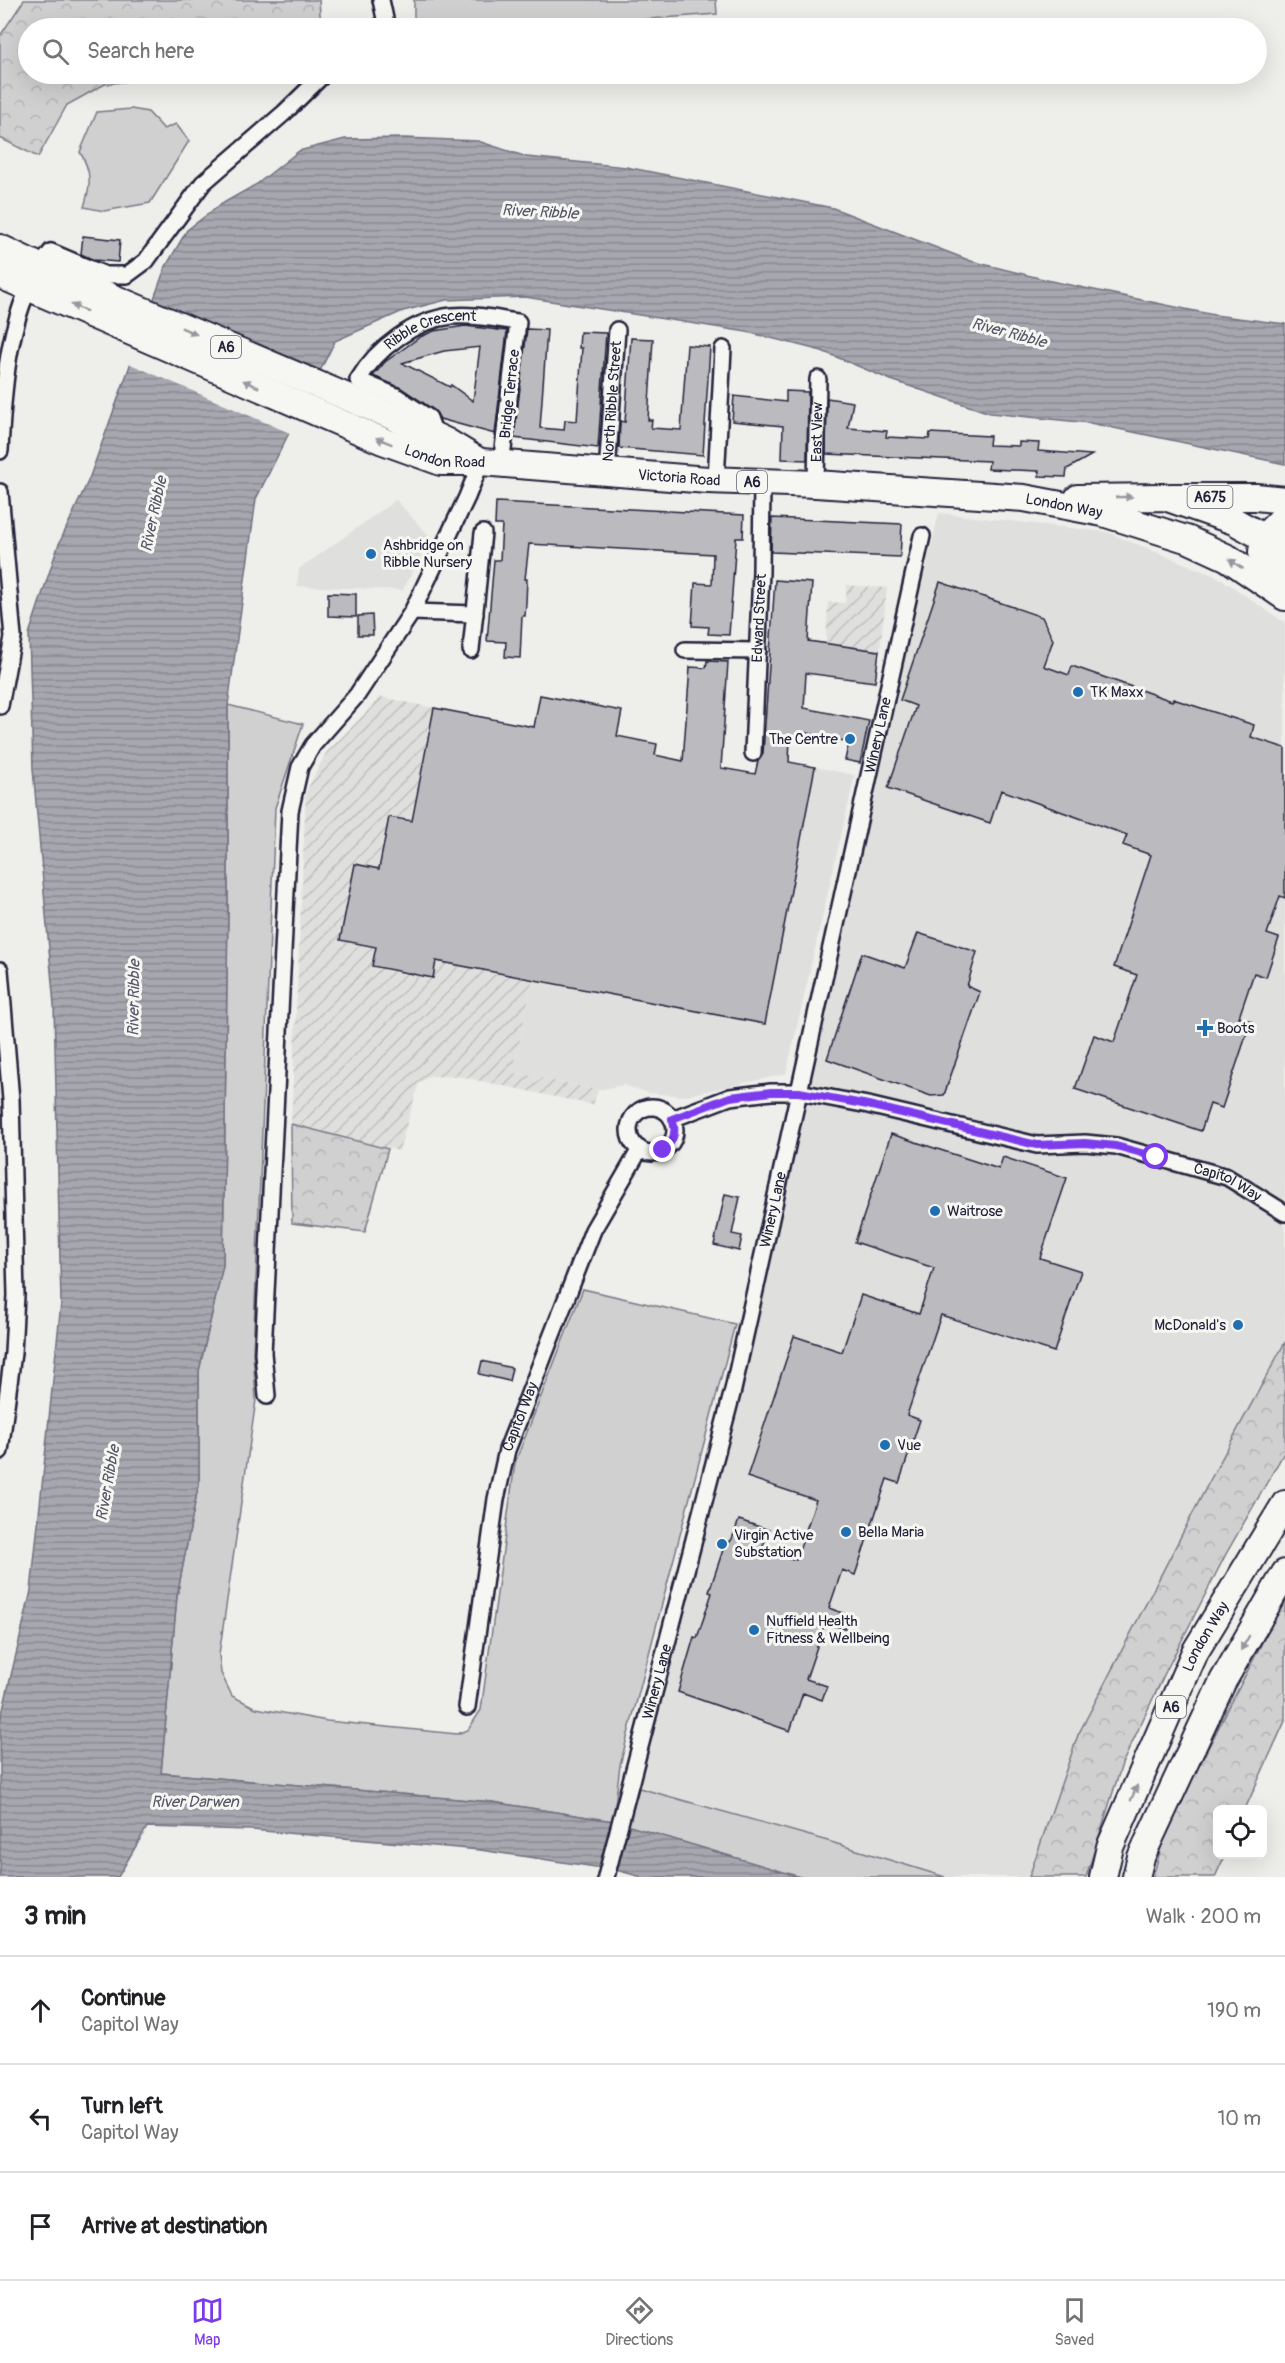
<!DOCTYPE html>
<html lang="en">
<head>
<meta charset="utf-8">
<style>
	:root { --surface:#fff; --page:#f2f2f2; --text:#202124; --muted:#757577; --line:#e0e0e0; --accent:#7c3aed }
	body { margin:0; font-family:Pangolin,sans-serif; background:var(--page); color:var(--text) }
	.controls { position:absolute; right:18px; bottom:18px; display:grid; overflow:hidden; border-radius:9px; box-shadow:0 6px 24px #0002 }
	.controls button { width:54px; height:54px; display:grid; place-items:center; padding:0; border:0; border-bottom:2px solid var(--line); background:var(--surface); color:var(--text); font:30px sans-serif }
	.stop { position:absolute; width:18px; height:18px; margin:-14px; border:4px solid #7c3aed; border-radius:50%; background:#fff }
	.stop.end { background:#7c3aed; border-color:#fff; box-shadow:0 2px 6px #0008 }
	.list { margin:0; padding:0; list-style:none }
	h2 { display:flex; justify-content:space-between; align-items:center; height:78px; margin:0; padding:0 24px; font-size:26px }
	h2 small { font-size:20px; font-weight:400; color:var(--muted) }
	.list li { display:grid; grid-template-columns:39px 1fr auto; gap:18px; align-items:center; box-sizing:border-box; height:108px; padding:0 24px; border-top:2px solid var(--line) }
	.list b { display:block; font-size:22px; white-space:nowrap }
	.list p { margin:0; font-size:20px; white-space:nowrap; color:var(--muted) }
	.list em { font-size:20px; font-style:normal; color:var(--muted) }
	.icon { flex:none; width:33px; height:33px; fill:none; stroke:currentColor; stroke-width:2; stroke-linecap:round; stroke-linejoin:round }
	.map { position:relative; flex:none; width:1285px; height:1877px; overflow:hidden }
	.search { position:absolute; background:var(--surface); box-shadow:0 6px 24px #0002; left:18px; right:18px; top:18px; height:66px; display:flex; align-items:center; gap:15px; box-sizing:border-box; padding:0 21px; border-radius:33px; color:var(--muted); font-size:22px }
	.sheet { height:402px; background:var(--surface) }
	nav { display:flex; justify-content:space-around; align-items:center; box-sizing:border-box; height:84px; border-top:2px solid var(--line); background:var(--surface); font-size:16px; color:var(--muted) }
	nav a { display:grid; justify-items:center; gap:3px }
	nav .on { color:var(--accent) }
	.map>svg:first-child { display:block }
	.built { fill:#dfdfde }
	.industrial { fill:url(#industrial-furrows) }
	.green { fill:#d0d0d1; stroke:#797986; stroke-width:1.5 }
	.forest { fill:url(#forest-crowns); stroke:#797986; stroke-width:1.5 }
	.water { fill:url(#water-rules); stroke:#727281; stroke-width:1.5 }
	.pier { fill:#eeeeeb }
	.building { fill:#bbbbbf; stroke:#22223b; stroke-width:1.5; fill-rule:evenodd }
	.lines { fill:none; stroke-linecap:round; stroke-linejoin:round }
	.minor-casing { stroke:#22223b; stroke-width:20 }
	.primary-casing { stroke:#22223b; stroke-width:30 }
	.trunk-casing { stroke:#22223b; stroke-width:30 }
	.minor { stroke:#f6f6f2; stroke-width:15 }
	.primary { stroke:#f6f6f2; stroke-width:26 }
	.trunk { stroke:#f6f6f2; stroke-width:26 }
	.oneway { fill:#9797a0 }
	.route { stroke:#7c3aed; stroke-width:8 }
	.poi-dot { fill:#1f6fb2; stroke:#f6f6f2; stroke-width:2 }
	.labels { text-anchor:middle; dominant-baseline:central; stroke-width:6; stroke-linejoin:round; paint-order:stroke }
	.shield { fill:#f6f6f2; stroke:#626272; stroke-width:1.5 }
	.shield-label { font-size:14px; font-weight:bold; fill:#22223b }
	.street-label { font-size:15px; fill:#22223b; stroke:#f6f6f2 }
	.poi-label { font-size:15px; fill:#22223b; stroke:#f6f6f2; text-anchor:start }
	.water-label { font-size:16px; font-style:italic; fill:#575769; stroke:#f6f6f2 }
</style>
</head>
<body>
<div class="map">
<svg width="1285" height="1877" viewBox="0 0 1285 1877">
	<defs>
		<pattern id="industrial-furrows" width="10" height="10" patternUnits="userSpaceOnUse" patternTransform="scale(1.5)"><rect width="10" height="10" fill="#dfdfde"/><path d="M-1 1l2-2M0 10L10 0M9 11l2-2" fill="none" stroke="#bfbfbf"/></pattern>
		<pattern id="forest-crowns" width="20" height="18" patternUnits="userSpaceOnUse" patternTransform="scale(1.5)"><rect width="20" height="18" fill="#d0d0d1"/><path d="M2 6a3 3 0 1 1 6 0M12 15a3 3 0 1 1 6 0" fill="none" stroke="#b2b2b4"/></pattern>
		<pattern id="water-rules" width="6" height="5" patternUnits="userSpaceOnUse" patternTransform="scale(1.5)"><rect width="6" height="5" fill="#a7a7af"/><path d="M0 2.5h6" fill="none" stroke="#888890"/></pattern>
	</defs>
	<rect width="100%" height="100%" fill="#eeeeeb"/>
	<filter id="ink" filterUnits="userSpaceOnUse"><feTurbulence type="fractalNoise" baseFrequency=".0167" numOctaves="2"/><feDisplacementMap in="SourceGraphic" scale="12" xChannelSelector="R" yChannelSelector="G"/><feConvolveMatrix kernelMatrix="1 2 1 2 8 2 1 2 1" color-interpolation-filters="sRGB"/></filter>
	<g filter="url(#ink)">
		<path class="built" d="M 396,500 L 431,538 L 403,590 L 297,586 L 299,569 Z
			M 939,513 L 1107,532 L 1220,578 L 1285,623 L 1285,1342 L 1208,1484 L 1078,1735 L 1029,1877 L 945,1877 L 821,1839 L 639,1788 Z
			M 540,695 L 622,711 L 618,736 L 657,744 L 655,755 L 755,774 L 759,756 L 855,775 L 786,1074 L 683,1096 L 649,1093 L 623,1085 L 598,1090 L 513,1072 L 551,894 L 534,727 Z"/>
		<path class="industrial" d="M 847,585 L 887,588 L 876,684 L 824,676 L 828,602 L 845,603 Z
			M 381,697 L 434,708 L 551,894 L 513,1072 L 598,1090 L 593,1105 L 462,1077 L 430,1076 L 419,1083 L 399,1151 L 291,1124 L 306,792 L 326,753 Z"/>
		<path class="green" d="M 414,0 L 716,0 L 717,14 L 526,28 L 414,28 Z
			M 131,109 L 148,112 L 164,129 L 176,124 L 189,141 L 150,203 L 104,211 L 84,207 C 91,185 92,172 80,152 L 97,112 Z
			M 228,705 L 303,724 L 275,808 L 253,1353 L 256,1400 L 219,1655 L 221,1673 L 232,1696 L 256,1708 L 327,1721 L 457,1734 L 468,1730 L 481,1710 L 515,1463 L 583,1289 L 735,1324 L 620,1765 L 613,1821 L 492,1802 L 161,1773 L 177,1596 L 199,1482 L 199,1371 L 223,1265 L 228,907 Z
			M 639,1788 L 821,1839 L 945,1877 L 800,1877 L 628,1826 Z"/>
		<path class="forest" d="M 24,0 L 319,0 L 321,28 L 28,28 L 28,74 L 217,74 L 205,77 L 156,78 L 105,84 L 67,105 L 38,157 L 0,138 L 0,36 Z
			M 291,1124 L 388,1149 L 365,1232 L 292,1223 Z
			M 1285,1342 L 1285,1451 L 1226,1554 L 1165,1673 L 1122,1764 L 1086,1877 L 1029,1877 L 1078,1735 L 1208,1484 Z
			M 1285,1598 L 1285,1721 L 1245,1809 L 1218,1810 L 1218,1854 L 1225,1855 L 1215,1877 L 1153,1877 L 1165,1832 Z"/>
		<path class="water" d="M 404,138 L 478,141 L 527,157 L 626,167 L 833,208 L 971,261 L 1051,281 L 1214,315 L 1285,324 L 1285,464 L 1090,423 L 990,413 L 891,380 L 822,351 L 747,332 L 525,297 L 446,300 L 403,311 L 335,341 L 256,499 L 228,705 L 228,907 L 223,1265 L 199,1371 L 199,1482 L 177,1596 L 161,1773 L 492,1802 L 613,1821 L 800,1877 L 642,1877 L 616,1870 L 480,1850 L 252,1830 L 147,1827 L 118,1877 L 0,1877 L 0,1722 L 31,1591 L 61,1303 L 54,1005 L 33,769 L 29,634 L 58,546 L 89,479 L 165,268 L 187,230 L 220,205 L 257,184 L 299,151 L 345,139 Z"/>
		<path class="pier" d="M 150,301 L 321,375 L 292,434 L 128,363 Z"/>
		<path class="building" d="M 83,236 L 120,240 L 118,262 L 94,260 L 81,254 Z
			M 465,326 L 507,331 L 495,434 L 440,419 L 434,410 L 401,388 L 373,376 L 385,362 L 420,337 L 434,331 ZM 480,347 L 473,401 L 451,385 L 450,387 L 402,363 L 444,351 Z
			M 527,329 L 547,330 L 540,428 L 564,430 L 565,420 L 577,421 L 582,348 L 579,348 L 580,332 L 606,333 L 598,448 L 514,438 Z
			M 631,338 L 653,339 L 648,420 L 652,420 L 651,428 L 681,430 L 687,345 L 710,347 L 703,455 L 619,448 L 620,421 L 625,422 Z
			M 786,391 L 808,392 L 807,460 L 782,459 L 783,426 L 732,421 L 734,396 L 786,402 Z
			M 827,398 L 853,402 L 848,428 L 887,431 L 886,437 L 929,439 L 930,433 L 990,436 L 989,445 L 1019,446 L 1019,442 L 1039,443 L 1038,451 L 1092,455 L 1067,469 L 1066,477 L 1039,476 L 1039,471 L 988,469 L 989,461 L 826,454 Z
			M 496,502 L 744,515 L 743,538 L 736,538 L 729,635 L 708,634 L 709,627 L 692,626 L 695,583 L 712,584 L 713,554 L 529,544 L 525,579 L 527,579 L 526,603 L 525,616 L 522,616 L 520,658 L 505,657 L 506,642 L 487,641 L 494,560 L 500,560 L 502,525 L 495,525 Z
			M 772,518 L 902,524 L 900,557 L 771,552 Z
			M 775,580 L 812,583 L 808,641 L 879,651 L 875,682 L 806,673 L 804,708 L 869,721 L 860,763 L 845,760 L 849,742 L 802,732 L 801,738 L 790,738 L 789,762 L 815,767 L 765,1024 L 436,961 L 433,978 L 372,966 L 376,947 L 340,940 L 355,864 L 379,869 L 389,817 L 412,821 L 434,708 L 534,727 L 540,695 L 622,711 L 617,736 L 657,744 L 655,755 L 683,761 L 690,667 L 706,668 L 707,661 L 728,662 L 721,768 L 755,774 L 758,761 L 763,753 Z
			M 940,582 L 1042,617 L 1053,640 L 1044,666 L 1069,675 L 1072,666 L 1172,701 L 1173,699 L 1254,725 L 1251,737 L 1285,748 L 1285,898 L 1280,896 L 1267,934 L 1279,938 L 1266,977 L 1254,973 L 1239,1017 L 1251,1021 L 1222,1108 L 1210,1104 L 1201,1131 L 1075,1089 L 1094,1035 L 1114,1042 L 1137,975 L 1114,967 L 1151,855 L 1123,845 L 1127,835 L 1001,790 L 990,823 L 888,788 L 916,706 L 900,700 Z
			M 328,593 L 356,594 L 356,617 L 328,616 Z
			M 372,615 L 373,635 L 358,635 L 358,616 Z
			M 918,933 L 977,952 L 967,986 L 980,992 L 944,1095 L 931,1096 L 827,1059 L 862,953 L 905,968 Z
			M 891,1134 L 999,1169 L 1003,1157 L 1067,1178 L 1040,1258 L 1081,1271 L 1054,1352 L 941,1315 L 907,1415 L 920,1420 L 899,1483 L 887,1479 L 855,1575 L 842,1570 L 829,1608 L 850,1616 L 845,1629 L 825,1623 L 806,1679 L 827,1686 L 822,1700 L 803,1693 L 790,1731 L 678,1692 L 694,1637 L 697,1638 L 712,1593 L 709,1592 L 726,1541 L 730,1542 L 732,1539 L 739,1520 L 769,1530 L 762,1549 L 796,1560 L 816,1500 L 747,1477 L 794,1336 L 842,1352 L 861,1295 L 919,1314 L 934,1268 L 855,1242 Z
			M 725,1194 L 740,1197 L 732,1234 L 742,1236 L 739,1251 L 714,1245 Z
			M 482,1361 L 512,1368 L 509,1381 L 479,1374 Z"/>
		<g class="lines">
			<defs>
				<g id="minor">
					<path d="M 381,0 L 387,28"/>
					<path id="s1" d="M 436,437 L 429,418 L 396,396 L 358,380 C 377,348 414,320 452,316 C 474,314 496,319 518,322 L 501,466"/>
					<path d="M 0,451 C 3,387 8,303 51,252 L 105,275 L 127,275 L 146,261 L 203,183 L 284,113 L 324,74"/>
					<path id="s2" d="M 607,473 L 617,330"/>
					<path d="M 716,480 L 723,349"/>
					<path id="s3" d="M 816,484 L 818,379"/>
					<path d="M 0,492 L 13,637 L 0,706"/>
					<path d="M 412,612 L 475,614"/>
					<path d="M 471,650 L 483,533"/>
					<path d="M 685,650 L 758,651"/>
					<path id="s4" d="M 753,753 L 761,572 L 762,483"/>
					<path d="M 0,970 L 11,1100 L 16,1295 L 13,1353 L 0,1451"/>
					<circle cx="652" cy="1130" r="23"/>
					<path id="s5" d="M 672,1119 L 730,1097 L 771,1092 L 799,1092 L 868,1105 L 1037,1145 L 1085,1143 L 1116,1146 L 1227,1177 L 1285,1213"/>
					<path d="M 267,1396 L 263,1353 L 290,811 L 300,767 L 313,745 L 357,695 L 412,612 L 467,497 L 481,462"/>
					<path id="s6" d="M 467,1707 L 496,1499 L 507,1450 L 593,1230 L 640,1149"/>
					<path id="s7" d="M 606,1877 L 733,1390 L 922,536"/>
				</g>
				<path id="primary" d="M 1171,497 L 1256,497 L 1285,500
					M 1285,516 L 1264,537 L 1262,552 L 1285,575"/>
				<g id="trunk">
					<path d="M 0,248 L 38,266 L 394,417 L 447,442 L 480,462"/>
					<path id="s8" d="M 0,275 L 383,441 L 441,462 L 481,462 L 708,480 L 816,484 L 1024,498 L 1103,513 L 1189,540 L 1228,558 L 1285,597"/>
					<path d="M 1078,498 L 1165,497 L 1234,521 L 1285,549"/>
					<path id="s9" d="M 1103,1877 L 1110,1847 L 1195,1652 L 1285,1504"/>
					<path d="M 1136,1877 L 1141,1857 L 1223,1681 L 1285,1573"/>
				</g>
			</defs>
			<use href="#minor" class="minor-casing"/>
			<use href="#primary" class="primary-casing"/>
			<use href="#trunk" class="trunk-casing"/>
			<use href="#minor" class="minor"/>
			<use href="#primary" class="primary"/>
			<use href="#trunk" class="trunk"/>
		</g>
		<defs><path id="oneway-solid" d="M-6-.8H1V-3.2L6.5 0L1 3.2V.8H-6Z" transform="scale(1.5)"/></defs>
		<g class="oneway">
			<use href="#oneway-solid" transform="translate(79 308) rotate(-156)"/>
			<use href="#oneway-solid" transform="translate(189 331) rotate(24)"/>
			<use href="#oneway-solid" transform="translate(251 384) rotate(-156)"/>
			<use href="#oneway-solid" transform="translate(384 441) rotate(-158)"/>
			<use href="#oneway-solid" transform="translate(1124 497) rotate(-1)"/>
			<use href="#oneway-solid" transform="translate(1236 564) rotate(-146)"/>
			<use href="#oneway-solid" transform="translate(1245 1643) rotate(120)"/>
			<use href="#oneway-solid" transform="translate(1134 1793) rotate(-67)"/>
		</g>
	</g>
	<g class="lines" filter="url(#ink)">
		<path class="route" d="M 663,1150 C 674,1142 677,1131 672,1119 L 730,1097 L 771,1092 L 799,1092 L 868,1105 L 1037,1145 L 1085,1143 L 1116,1146 L 1156,1157"/>
	</g>
	<g class="poi-dot">
		<circle cx="371" cy="554" r="6"/>
		<circle cx="1078" cy="692" r="6"/>
		<circle cx="850" cy="739" r="6"/>
		<path d="M1202 1019h6v6h6v6h-6v6h-6v-6h-6v-6h6z"/>
		<circle cx="935" cy="1211" r="6"/>
		<circle cx="1238" cy="1325" r="6"/>
		<circle cx="885" cy="1445" r="6"/>
		<circle cx="846" cy="1532" r="6"/>
		<circle cx="722" cy="1544" r="6"/>
		<circle cx="754" cy="1630" r="6"/>
	</g>
	<g class="labels">
		<g class="shield">
			<rect x="211" y="336" width="30" height="22" rx="4.5"/>
			<rect x="737" y="471" width="30" height="22" rx="4.5"/>
			<rect x="1187.5" y="486" width="45" height="22" rx="4.5"/>
			<rect x="1156" y="1696" width="30" height="22" rx="4.5"/>
		</g>
		<g class="shield-label">
			<text x="226" y="347">A6</text>
			<text x="752" y="482">A6</text>
			<text x="1210" y="497">A675</text>
			<text x="1171" y="1707">A6</text>
		</g>
		<g class="street-label">
			<text stroke="none"><textPath href="#s1" startOffset="194">Ribble Crescent</textPath></text>
			<text transform="translate(510 394) rotate(-84)">Bridge Terrace</text>
			<text stroke="none"><textPath href="#s2" startOffset="72">North Ribble Street</textPath></text>
			<text stroke="none"><textPath href="#s3" startOffset="52">East View</textPath></text>
			<text stroke="none"><textPath href="#s8" startOffset="482">London Road</textPath></text>
			<text stroke="none"><textPath href="#s8" startOffset="718">Victoria Road</textPath></text>
			<text stroke="none"><textPath href="#s8" startOffset="1104">London Way</textPath></text>
			<text stroke="none"><textPath href="#s4" startOffset="135">Edward Street</textPath></text>
			<text stroke="none"><textPath href="#s7" startOffset="1174">Winery Lane</textPath></text>
			<text stroke="none"><textPath href="#s5" startOffset="572">Capitol Way</textPath></text>
			<text stroke="none"><textPath href="#s7" startOffset="688">Winery Lane</textPath></text>
			<text stroke="none"><textPath href="#s6" startOffset="296">Capitol Way</textPath></text>
			<text stroke="none"><textPath href="#s9" startOffset="262">London Way</textPath></text>
			<text stroke="none"><textPath href="#s7" startOffset="202">Winery Lane</textPath></text>
		</g>
		<g class="poi-label">
			<text x="383" y="545">Ashbridge on<tspan x="383" dy="17">Ribble Nursery</tspan></text>
			<text x="1090" y="692">TK Maxx</text>
			<text x="838" y="739" text-anchor="end">The Centre</text>
			<text x="1217" y="1028">Boots</text>
			<text x="947" y="1211">Waitrose</text>
			<text x="1226" y="1325" text-anchor="end">McDonald's</text>
			<text x="897" y="1445">Vue</text>
			<text x="858" y="1532">Bella Maria</text>
			<text x="734" y="1535">Virgin Active<tspan x="734" dy="17">Substation</tspan></text>
			<text x="766" y="1621">Nuffield Health<tspan x="766" dy="17">Fitness &amp; Wellbeing</tspan></text>
		</g>
		<g class="water-label">
			<text transform="translate(540 212) rotate(3)">River Ribble</text>
			<text transform="translate(1009 333) rotate(15)">River Ribble</text>
			<text transform="translate(154 514) rotate(-78)">River Ribble</text>
			<text transform="translate(134 998) rotate(-89)">River Ribble</text>
			<text transform="translate(108 1483) rotate(-80)">River Ribble</text>
			<text x="195" y="1802">River Darwen</text>
		</g>
	</g>
</svg>
<div class="controls">
<button><svg class="icon" aria-label="locate" viewBox="0 0 24 24"><circle cx="12" cy="12" r="6"/><path d="M12 2v4M12 18v4M2 12h4M18 12h4"/></svg></button>
</div>
<div class="stop" style="left:1156px;top:1157px"></div>
<div class="stop end" style="left:663px;top:1150px"></div>
<div class="search"><svg class="icon" aria-label="search" viewBox="0 0 24 24"><circle cx="10" cy="10" r="6"/><path d="M15 15l6 6"/></svg>Search here</div>
</div>
<section class="sheet">
<h2>3 min<small>Walk · 200 m</small></h2>
<ul class="list">
<li><svg class="icon" aria-label="ahead" viewBox="0 0 24 24"><path d="M12 20V5M6 11l6-6 6 6"/></svg><div><b>Continue</b><p>Capitol Way</p></div><em>190 m</em></li>
<li><svg class="icon" aria-label="left" viewBox="0 0 24 24"><path d="M17 20v-9H6M10 6l-5 5 5 5"/></svg><div><b>Turn left</b><p>Capitol Way</p></div><em>10 m</em></li>
<li><svg class="icon" aria-label="arrive" viewBox="0 0 24 24"><path d="M6 21V4h12l-3 4 3 4H6"/></svg><div><b>Arrive at destination</b></div></li>
</ul>
</section>
<nav>
<a class="on"><svg class="icon" aria-label="map" viewBox="0 0 24 24"><path d="M3 6l6-2 6 2 6-2v14l-6 2-6-2-6 2zM9 4v14M15 6v14"/></svg>Map</a>
<a><svg class="icon" aria-label="directions" viewBox="0 0 24 24"><path d="M12 3l9 9-9 9-9-9zM9 14v-3h6M13 9l2 2-2 2"/></svg>Directions</a>
<a><svg class="icon" aria-label="saved" viewBox="0 0 24 24"><path d="M7 4h10v16l-5-4-5 4z"/></svg>Saved</a>
</nav>
</body>
</html>
